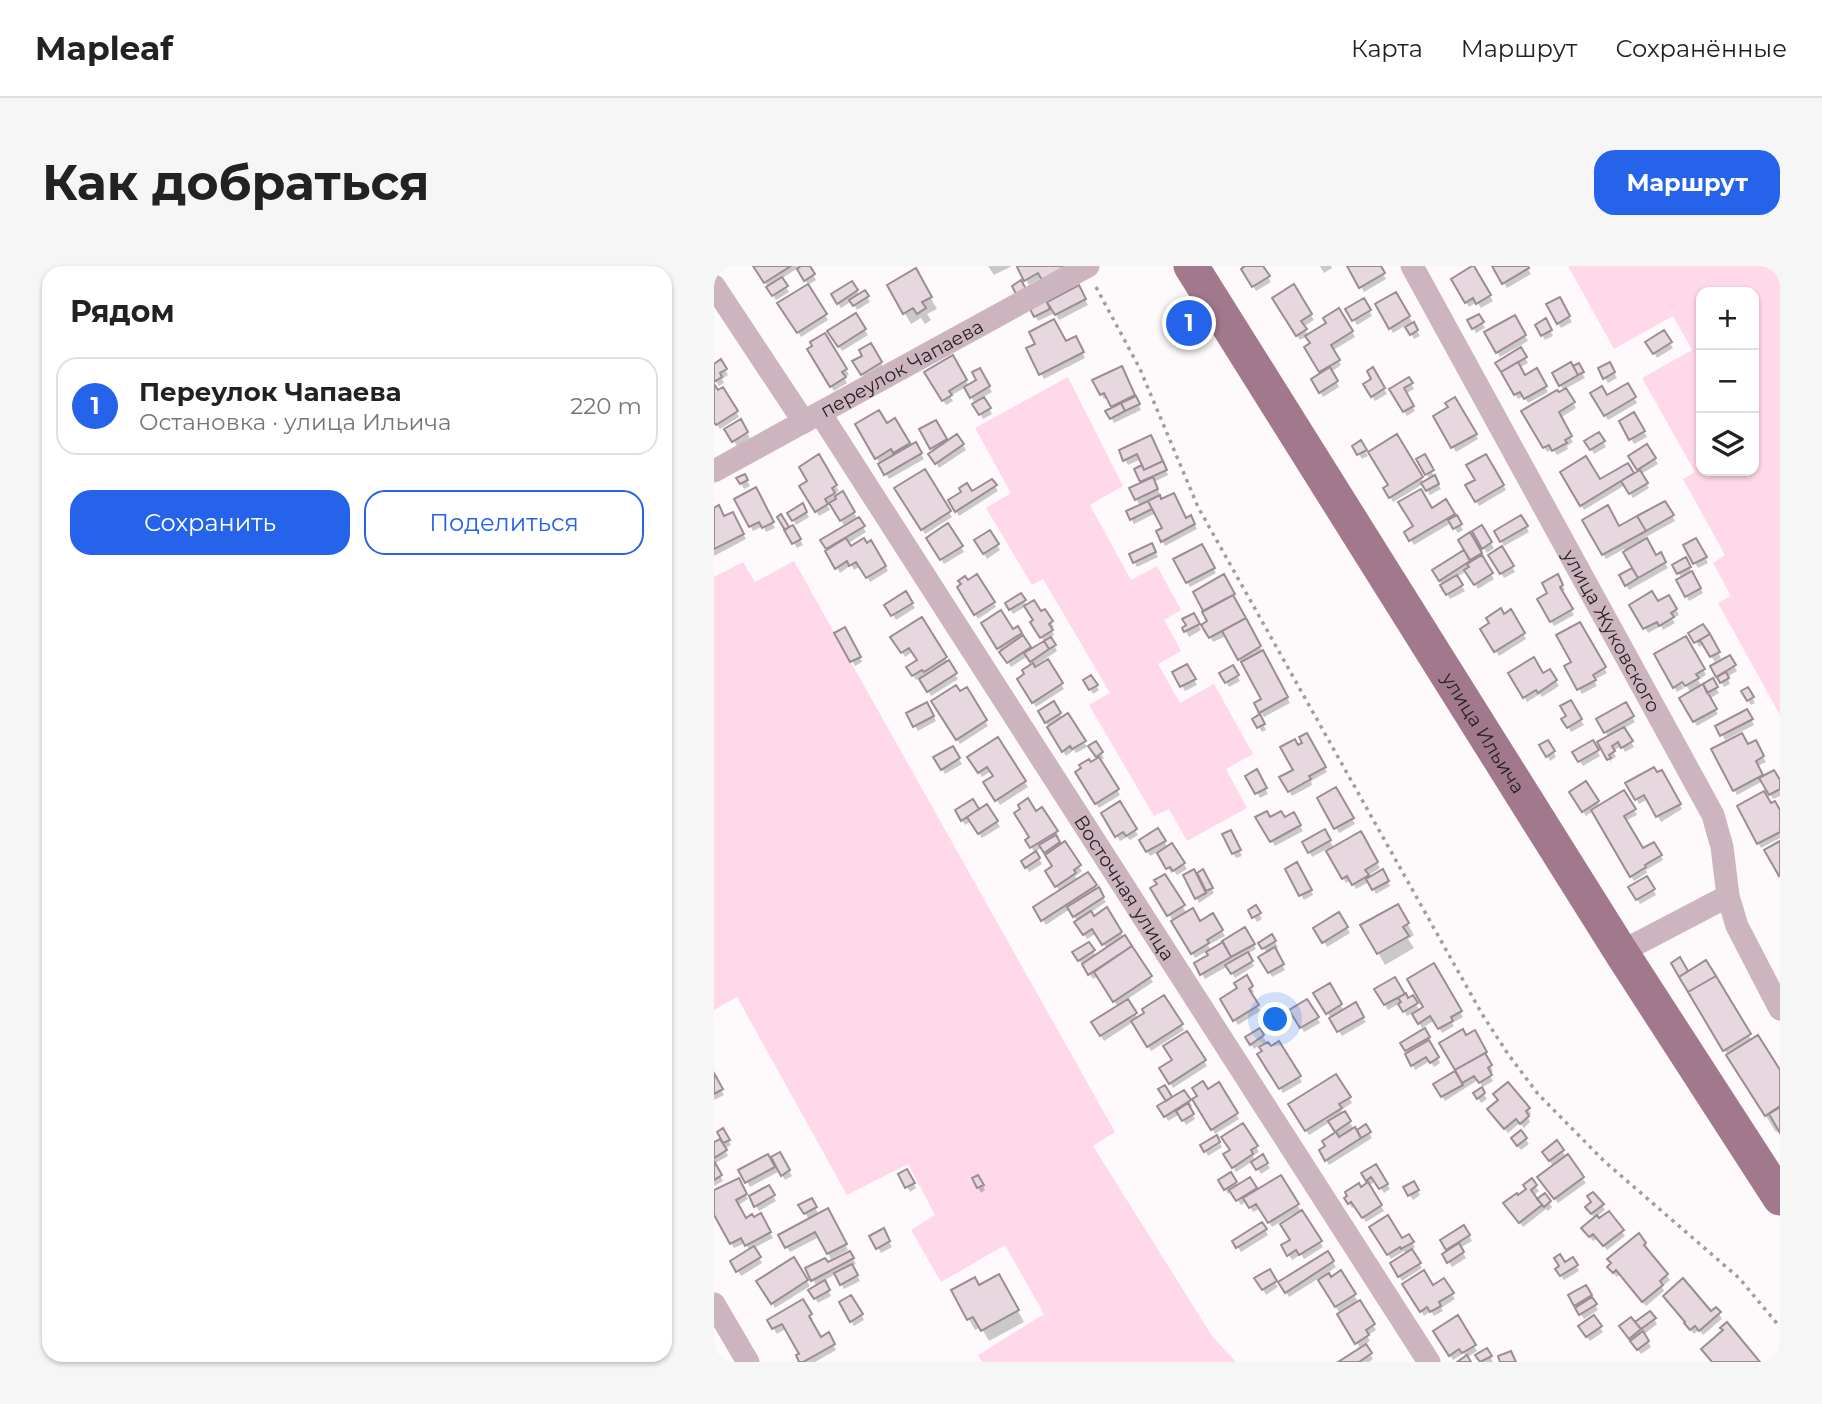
<!DOCTYPE html>
<html lang="ru">
<head>
<meta charset="utf-8">
<style>
	:root { --surface:#fff; --page:#f6f6f6; --text:#222; --muted:#767676; --line:#e0e0e0; --accent:#2563eb }
	body { margin:0; font-family:Montserrat,sans-serif; background:var(--page); color:var(--text) }
	.controls { position:absolute; right:21px; top:21px; display:grid; overflow:hidden; border-radius:14px; box-shadow:0 2px 5px #0004 }
	.controls button { width:63px; height:63px; display:grid; place-items:center; padding:0; border:0; border-bottom:2px solid var(--line); background:var(--surface); color:var(--text); font:35px sans-serif }
	.you { position:absolute; left:562px; top:754px; width:24px; height:24px; margin:-18px; border:5px solid #fff; border-radius:50%; background:#1a73e8; box-shadow:0 0 0 10px #1a73e833 }
	.badge { display:grid; place-items:center; width:46px; height:46px; border-radius:50%; background:var(--accent); color:#fff; font-size:23px; font-weight:700 }
	.pin { position:absolute; translate:-50% -50%; border:4px solid #fff; box-shadow:0 2px 7px #0006 }
	.list { margin:0; padding:0; list-style:none }
	h2 { display:flex; justify-content:space-between; align-items:center; height:91px; margin:0; padding:0 28px; font-size:30px }
	h2 small { font-size:23px; font-weight:400; color:var(--muted) }
	.list li { display:grid; grid-template-columns:46px 1fr auto; gap:21px; align-items:center; box-sizing:border-box; height:98px; margin:0 14px 14px; padding:0 14px; border:2px solid var(--line); border-radius:21px }
	.list b { display:block; font-size:26px; white-space:nowrap }
	.list p { margin:0; font-size:23px; white-space:nowrap; color:var(--muted) }
	.list em { font-size:23px; font-style:normal; color:var(--muted) }
	.actions { display:flex; gap:14px; padding:21px 28px }
	.actions a { flex:1; padding:16px 0; border:2px solid var(--accent); border-radius:21px; text-align:center; font-size:24px; color:var(--accent) }
	.actions .main { background:var(--accent); color:#fff }
	.icon { flex:none; width:38px; height:38px; fill:none; stroke:currentColor; stroke-width:2; stroke-linecap:round; stroke-linejoin:round }
	.map { position:relative; flex:none; width:1066px; height:1096px; overflow:hidden; border-radius:21px }
	header { display:flex; align-items:center; gap:42px; box-sizing:border-box; height:98px; padding:0 35px; background:var(--surface); border-bottom:2px solid var(--line) }
	header strong { font-size:33px }
	nav { display:flex; gap:38px; margin-inline-start:auto; font-size:24px }
	.intro { display:flex; align-items:center; justify-content:space-between; box-sizing:border-box; height:168px; padding:0 42px }
	h1 { margin:0; font-size:49px }
	.button { padding:18px 32px; border-radius:21px; background:var(--accent); color:#fff; font-size:24px; font-weight:700 }
	main { display:flex; gap:42px; padding:0 42px }
	aside { flex:1; background:var(--surface); border-radius:21px; box-shadow:0 2px 5px #0004 }
	.map>svg:first-child { display:block }
	.green { fill:#ffd8e9; fill-rule:evenodd }
	.shadow { fill:#0003 }
	.building { fill:#e7d7de; stroke:#9b8d93; stroke-width:2 }
	.lines { fill:none; stroke-linecap:round; stroke-linejoin:round }
	.path { stroke:#a29ea0; stroke-width:3.5; stroke-dasharray:3.5 5; stroke-linecap:butt }
	.minor { stroke:#ccb5bf; stroke-width:23 }
	.primary { stroke:#a2798c; stroke-width:35 }
	.labels { text-anchor:middle; dominant-baseline:central; stroke-width:6; stroke-linejoin:round; paint-order:stroke }
	.street-label { font-size:19px; fill:#282225; stroke:#fff }
</style>
</head>
<body>
<header>
<strong>Mapleaf</strong>
<nav><a>Карта</a><a>Маршрут</a><a>Сохранённые</a></nav>
</header>
<div class="intro"><h1>Как добраться</h1><a class="button">Маршрут</a></div>
<main>
<aside>
<h2>Рядом<small></small></h2>
<ul class="list">
<li><span class="badge">1</span><div><b>Переулок Чапаева</b><p>Остановка · улица Ильича</p></div><em>220 m</em></li>
</ul>
<div class="actions"><a class="main">Сохранить</a><a>Поделиться</a></div>
</aside>
<div class="map">
<svg width="1066" height="1096" viewBox="0 0 1066 1096">
	<rect width="100%" height="100%" fill="#fefafc"/>
	<path class="green" d="M 854,0 L 1066,0 L 1066,449 L 1004,337 L 1017,330 L 999,297 L 1011,289 L 969,213 L 981,206 L 928,112 L 978,84 L 959,50 L 900,83 ZM 987,26 L 1040,26 L 1040,205 L 987,205 Z
		M 354,111 L 409,220 L 376,239 L 417,314 L 443,300 L 467,344 L 450,354 L 467,385 L 444,398 L 466,437 L 500,418 L 539,488 L 512,503 L 533,542 L 473,575 L 455,543 L 440,550 L 375,439 L 396,427 L 329,313 L 318,319 L 272,242 L 297,227 L 261,162 Z
		M 80,295 L 401,866 L 379,880 L 498,1070 L 522,1096 L 268,1096 L 264,1089 L 330,1048 L 291,979 L 227,1016 L 197,964 L 221,949 L 194,898 L 133,929 L 23,731 L 0,744 L 0,311 L 29,296 L 41,316 Z"/>
	<path class="shadow" d="M 41,0 L 94,0 L 102,14 L 94,19 L 84,2 L 67,13 L 75,26 L 62,34 Z
		M 274,0 L 298,0 L 280,9 Z
		M 307,0 L 350,0 L 315,19 L 305,1 Z
		M 527,0 L 547,0 L 557,16 L 542,25 Z
		M 606,0 L 617,0 L 618,2 L 610,7 Z
		M 635,0 L 665,0 L 672,13 L 650,26 Z
		M 780,0 L 812,0 L 817,8 L 793,22 Z
		M 759,2 L 779,35 L 767,42 L 763,36 L 755,41 L 739,13 Z
		M 201,5 L 223,43 L 213,48 L 217,54 L 211,58 L 207,52 L 197,58 L 175,20 Z
		M 138,17 L 145,29 L 150,26 L 156,36 L 143,44 L 138,35 L 127,42 L 119,29 Z
		M 93,20 L 114,54 L 87,71 L 66,37 Z
		M 364,21 L 374,39 L 345,54 L 341,47 L 324,55 L 318,44 Z
		M 579,21 L 600,54 L 589,61 L 595,70 L 614,58 L 625,44 L 641,71 L 618,85 L 627,99 L 617,106 L 625,121 L 609,131 L 599,114 L 608,108 L 592,82 L 598,78 L 593,70 L 586,74 L 560,33 Z
		M 682,28 L 706,70 L 700,73 L 692,59 L 679,67 L 663,39 Z
		M 845,33 L 858,56 L 847,62 L 835,39 Z
		M 650,34 L 658,50 L 643,59 L 634,43 Z
		M 141,49 L 154,69 L 128,85 L 116,66 Z
		M 764,50 L 771,62 L 762,67 L 756,55 Z
		M 800,51 L 814,75 L 786,91 L 773,67 Z
		M 831,55 L 839,70 L 831,74 L 823,59 Z
		M 949,67 L 959,82 L 943,92 L 934,76 Z
		M 111,69 L 135,109 L 130,111 L 133,117 L 120,125 L 95,84 Z
		M 361,73 L 371,92 L 330,113 L 314,83 L 323,78 L 351,78 Z
		M 157,79 L 170,102 L 151,113 L 141,96 L 151,90 Z
		M 807,84 L 814,97 L 805,102 L 810,111 L 822,104 L 834,126 L 814,137 L 810,130 L 804,133 L 784,97 Z
		M 238,91 L 255,120 L 265,115 L 265,104 L 278,126 L 269,131 L 278,148 L 269,153 L 252,121 L 236,130 L 239,135 L 232,139 L 212,106 Z
		M 7,96 L 14,109 L 8,113 L 10,117 L 5,120 L 0,112 L 0,100 Z
		M 895,98 L 903,112 L 894,117 L 886,103 Z
		M 864,99 L 871,112 L 851,123 L 862,142 L 846,152 L 859,176 L 853,180 L 854,183 L 843,189 L 839,183 L 833,186 L 810,146 L 850,125 L 840,108 Z
		M 407,103 L 427,144 L 400,157 L 394,145 L 399,143 L 394,132 L 390,133 L 381,115 Z
		M 658,104 L 673,128 L 661,135 L 651,118 L 660,113 Z
		M 695,114 L 700,123 L 691,128 L 701,145 L 693,150 L 677,124 Z
		M 913,119 L 923,137 L 894,154 L 878,128 L 892,131 Z
		M 0,121 L 3,126 L 9,123 L 25,151 L 6,163 L 0,153 Z
		M 741,133 L 764,173 L 742,186 L 721,150 L 736,142 Z
		M 920,149 L 933,171 L 920,178 L 907,156 Z
		M 181,154 L 196,181 L 201,178 L 210,193 L 175,213 L 143,159 L 172,159 Z
		M 26,156 L 36,172 L 23,180 L 13,164 Z
		M 221,156 L 233,177 L 243,170 L 252,184 L 225,202 L 217,188 L 220,186 L 207,164 Z
		M 885,168 L 892,181 L 880,188 L 873,175 Z
		M 682,171 L 710,217 L 716,214 L 705,194 L 710,191 L 727,223 L 716,229 L 709,218 L 679,236 L 672,223 L 677,220 Z
		M 646,176 L 654,190 L 648,193 L 640,180 Z
		M 440,177 L 454,209 L 440,216 L 446,228 L 444,230 L 447,235 L 472,254 L 477,251 L 483,263 L 451,280 L 444,266 L 450,263 L 442,247 L 420,258 L 417,253 L 426,240 L 417,223 L 429,218 L 423,204 L 430,200 L 427,193 L 414,199 L 407,185 Z
		M 933,180 L 944,198 L 927,208 L 935,222 L 919,232 L 911,219 L 870,244 L 848,207 L 885,216 L 913,199 L 920,210 L 926,206 L 917,190 Z
		M 772,190 L 792,224 L 765,240 L 753,220 L 763,215 Z
		M 104,191 L 125,225 L 120,228 L 122,232 L 128,228 L 152,266 L 133,278 L 136,282 L 152,279 L 157,276 L 174,305 L 156,316 L 147,300 L 140,304 L 137,299 L 126,307 L 109,274 L 131,261 L 116,236 L 113,238 L 116,244 L 105,250 L 87,221 L 96,216 Z
		M 210,205 L 238,251 L 211,268 L 183,223 Z
		M 30,210 L 36,220 L 30,223 L 25,213 Z
		M 278,215 L 284,225 L 245,250 L 236,235 L 257,228 Z
		M 41,224 L 61,262 L 52,266 L 49,260 L 39,265 L 23,234 Z
		M 732,236 L 749,264 L 744,267 L 737,257 L 700,279 L 692,266 L 718,244 Z
		M 951,237 L 961,255 L 930,272 L 941,291 L 946,288 L 954,302 L 915,324 L 907,310 L 921,302 L 910,283 L 892,293 L 870,254 L 905,263 Z
		M 88,240 L 95,251 L 82,259 L 75,247 Z
		M 0,244 L 10,253 L 18,248 L 32,273 L 0,290 Z
		M 65,252 L 74,264 L 79,262 L 89,279 L 83,282 Z
		M 807,252 L 815,266 L 790,280 L 782,266 Z
		M 234,260 L 250,286 L 230,298 L 214,272 Z
		M 767,262 L 780,282 L 773,287 L 760,266 Z
		M 275,266 L 286,284 L 273,293 L 262,274 Z
		M 755,269 L 780,313 L 764,323 L 753,305 L 742,311 L 751,325 L 736,333 L 720,305 L 752,285 Z
		M 982,274 L 994,297 L 984,302 L 971,280 Z
		M 437,279 L 444,291 L 423,301 L 417,289 Z
		M 487,280 L 502,307 L 476,321 L 461,294 Z
		M 788,283 L 801,306 L 790,312 L 777,289 Z
		M 971,294 L 989,327 L 975,335 L 964,315 L 968,313 L 960,299 Z
		M 263,310 L 282,341 L 264,353 L 245,322 Z
		M 509,311 L 576,437 L 550,451 L 542,438 L 549,434 L 512,370 L 499,376 L 490,359 L 496,356 L 481,326 Z
		M 843,311 L 851,324 L 847,326 L 860,349 L 840,360 L 825,334 L 836,327 Z
		M 191,327 L 201,342 L 182,354 L 173,339 Z
		M 307,329 L 313,340 L 327,348 L 330,346 L 340,361 L 337,363 L 340,369 L 336,372 L 343,385 L 319,401 L 320,404 L 333,396 L 350,423 L 322,441 L 305,413 L 320,399 L 314,390 L 297,401 L 269,358 L 299,365 L 303,363 L 317,385 L 331,377 L 318,357 L 321,355 L 312,340 L 299,348 L 293,337 Z
		M 955,331 L 965,349 L 958,353 L 961,357 L 949,364 L 947,360 L 934,367 L 918,339 L 943,337 Z
		M 796,346 L 812,373 L 785,390 L 768,363 Z
		M 479,349 L 487,364 L 475,371 L 470,362 Z
		M 207,354 L 244,413 L 217,430 L 206,412 L 202,414 L 194,401 L 205,395 L 199,386 L 191,391 L 179,372 Z
		M 865,358 L 893,407 L 880,414 L 883,420 L 868,428 L 852,401 L 860,397 Z
		M 989,360 L 1007,392 L 1001,396 L 990,378 L 985,381 L 977,367 Z
		M 130,363 L 148,396 L 141,400 L 123,368 Z
		M 972,372 L 992,409 L 984,414 L 988,421 L 998,415 L 1005,427 L 995,433 L 1004,448 L 983,460 L 967,433 L 977,427 L 965,408 L 962,410 L 970,422 L 963,426 L 942,389 Z
		M 1015,391 L 1023,405 L 1013,411 L 1016,418 L 1010,421 L 999,401 Z
		M 473,400 L 483,419 L 471,425 L 460,407 Z
		M 519,402 L 526,415 L 515,421 L 507,408 Z
		M 836,405 L 845,420 L 828,431 L 826,428 L 813,436 L 796,407 L 829,409 Z
		M 377,411 L 385,424 L 379,428 L 371,415 Z
		M 252,423 L 274,460 L 246,478 L 219,435 L 245,428 Z
		M 1034,424 L 1041,437 L 1037,439 L 1030,426 Z
		M 856,436 L 870,459 L 857,466 L 850,453 L 854,451 Z
		M 212,438 L 222,455 L 204,465 L 194,448 Z
		M 339,438 L 349,453 L 354,450 L 373,481 L 362,487 L 360,484 L 352,490 L 326,446 Z
		M 911,439 L 921,456 L 909,463 L 920,481 L 911,486 L 908,480 L 899,485 L 902,491 L 897,494 L 898,498 L 886,477 L 895,472 L 885,453 Z
		M 1033,445 L 1040,459 L 1011,474 L 1004,461 Z
		M 545,451 L 552,464 L 548,466 L 540,453 Z
		M 592,469 L 613,506 L 597,515 L 598,519 L 578,530 L 568,512 L 581,504 L 583,482 L 591,478 Z
		M 283,473 L 314,521 L 286,539 L 272,517 L 281,511 L 277,505 L 268,511 L 256,491 Z
		M 834,476 L 842,491 L 836,495 L 827,479 Z
		M 381,477 L 390,492 L 386,495 L 406,529 L 385,542 L 363,507 L 385,494 L 377,480 Z
		M 879,477 L 886,490 L 869,500 L 861,487 Z
		M 1041,477 L 1052,496 L 1043,500 L 1049,512 L 1066,517 L 1066,530 L 1059,533 L 1049,515 L 1023,529 L 999,484 L 1033,481 Z
		M 238,482 L 248,498 L 231,508 L 222,492 Z
		M 542,506 L 554,528 L 546,532 L 534,510 Z
		M 947,506 L 968,543 L 947,556 L 934,533 L 925,538 L 914,518 Z
		M 871,517 L 886,540 L 910,527 L 923,549 L 911,555 L 928,585 L 940,578 L 949,594 L 932,604 L 933,607 L 920,615 L 879,545 L 872,550 L 857,526 Z
		M 621,524 L 641,558 L 625,567 L 605,533 Z
		M 258,535 L 265,546 L 273,540 L 286,561 L 268,572 L 257,555 L 251,559 L 243,545 Z
		M 405,538 L 424,569 L 416,574 L 413,571 L 406,575 L 389,548 Z
		M 1056,539 L 1066,548 L 1066,572 L 1047,582 L 1025,541 Z
		M 328,543 L 345,571 L 342,572 L 347,580 L 368,605 L 361,610 L 364,614 L 373,608 L 392,636 L 376,647 L 380,652 L 392,644 L 439,716 L 412,734 L 424,753 L 450,731 L 470,764 L 437,785 L 419,756 L 390,775 L 379,757 L 404,741 L 384,710 L 379,713 L 360,687 L 375,678 L 382,690 L 393,683 L 383,667 L 373,673 L 356,643 L 332,659 L 321,642 L 346,626 L 333,605 L 340,601 L 328,581 L 321,586 L 328,598 L 315,606 L 309,595 L 321,587 L 313,574 L 317,572 L 322,547 Z
		M 579,548 L 589,565 L 561,580 L 544,552 L 570,553 Z
		M 444,565 L 454,582 L 458,580 L 473,603 L 463,609 L 460,605 L 457,607 L 444,586 L 436,590 L 427,575 Z
		M 611,566 L 620,582 L 646,568 L 666,602 L 653,610 L 655,613 L 668,606 L 676,620 L 662,628 L 655,616 L 642,623 L 637,614 L 632,617 L 613,583 L 598,591 L 590,576 Z
		M 519,571 L 528,590 L 522,592 L 519,587 Z
		M 583,599 L 599,629 L 590,634 L 573,604 Z
		M 488,606 L 500,627 L 485,637 L 471,610 L 482,609 Z
		M 451,610 L 473,648 L 486,657 L 499,649 L 511,670 L 494,679 L 497,685 L 530,663 L 542,683 L 533,688 L 540,700 L 521,712 L 514,700 L 491,713 L 482,698 L 496,690 L 493,685 L 481,692 L 439,622 L 445,619 Z
		M 933,612 L 942,629 L 926,638 L 916,622 Z
		M 683,640 L 700,669 L 694,673 L 700,682 L 671,699 L 649,660 Z
		M 541,641 L 548,653 L 543,656 L 536,644 Z
		M 625,648 L 636,667 L 613,681 L 602,662 Z
		M 558,671 L 564,681 L 560,683 L 571,704 L 558,711 L 546,691 L 553,688 L 547,677 Z
		M 965,694 L 974,708 L 992,697 L 1038,775 L 1066,807 L 1066,864 L 1062,866 L 1021,801 L 959,697 Z
		M 719,699 L 749,751 L 738,757 L 740,760 L 728,767 L 721,754 L 708,762 L 699,747 L 693,750 L 686,737 L 674,744 L 663,723 L 680,713 L 694,734 L 698,731 L 706,745 L 711,742 Z
		M 532,712 L 540,726 L 536,729 L 546,745 L 524,759 L 508,733 L 525,723 Z
		M 615,719 L 630,745 L 641,739 L 652,756 L 628,770 L 601,727 Z
		M 593,735 L 606,757 L 590,766 L 577,745 Z
		M 545,764 L 556,782 L 564,777 L 588,816 L 569,827 L 546,788 L 550,786 L 546,779 L 540,783 L 533,772 Z
		M 710,765 L 726,797 L 720,801 L 716,795 L 701,804 L 688,778 Z
		M 473,767 L 493,800 L 459,822 L 447,802 L 460,794 Z
		M 760,767 L 775,792 L 772,793 L 779,805 L 775,808 L 779,815 L 769,821 L 764,814 L 731,835 L 722,819 L 744,806 L 752,771 Z
		M 0,810 L 10,829 L 0,834 Z
		M 622,810 L 638,837 L 627,844 L 629,847 L 642,866 L 651,860 L 658,872 L 615,899 L 607,885 L 613,881 L 610,876 L 623,868 L 616,856 L 595,869 L 576,838 Z
		M 504,819 L 525,853 L 501,868 L 480,833 Z
		M 767,824 L 773,833 L 767,837 L 761,827 Z
		M 470,826 L 478,840 L 475,842 L 481,853 L 472,859 L 466,848 L 454,855 L 446,841 Z
		M 814,843 L 817,848 L 814,851 L 816,856 L 810,862 L 806,857 L 794,867 L 778,848 Z
		M 529,859 L 545,886 L 539,890 L 541,895 L 549,891 L 556,902 L 547,908 L 539,895 L 522,906 L 512,888 L 518,884 Z
		M 9,865 L 17,879 L 10,883 L 14,890 L 0,898 L 0,878 L 9,873 Z
		M 807,867 L 815,878 L 807,884 L 802,878 Z
		M 506,878 L 508,881 L 494,890 L 492,886 Z
		M 848,885 L 872,917 L 844,937 L 829,916 L 840,901 L 833,891 Z
		M 66,889 L 78,910 L 71,914 L 66,905 L 36,921 L 27,904 Z
		M 0,898 L 9,915 L 0,920 Z
		M 661,900 L 676,923 L 670,927 L 662,915 L 654,920 L 670,945 L 652,956 L 641,940 L 638,942 L 632,933 L 655,918 L 649,908 Z
		M 193,905 L 202,922 L 196,926 L 186,909 Z
		M 516,908 L 524,921 L 536,913 L 543,926 L 566,911 L 609,981 L 590,993 L 587,988 L 578,994 L 569,980 L 578,974 L 581,951 L 579,948 L 558,961 L 547,942 L 539,946 L 533,935 L 527,939 L 518,925 L 514,928 L 506,914 Z
		M 264,911 L 271,924 L 267,927 L 260,913 Z
		M 24,915 L 34,933 L 23,940 L 31,954 L 39,953 L 46,950 L 59,972 L 40,982 L 48,997 L 27,1010 L 18,995 L 36,985 L 31,977 L 20,982 L 0,945 L 0,927 Z
		M 817,915 L 825,925 L 819,930 L 823,935 L 830,930 L 838,941 L 834,945 L 832,943 L 809,961 L 795,942 L 804,931 L 813,924 Z
		M 699,917 L 706,929 L 699,934 L 691,922 Z
		M 54,921 L 62,935 L 45,945 L 37,931 Z
		M 97,934 L 105,949 L 113,945 L 134,984 L 117,993 L 105,971 L 76,986 L 66,970 L 95,954 L 87,939 Z
		M 888,939 L 891,944 L 882,951 L 885,954 L 894,947 L 911,970 L 893,984 L 884,972 L 879,975 L 872,967 L 881,953 L 876,946 Z
		M 548,958 L 554,969 L 527,986 L 520,975 Z
		M 750,961 L 758,975 L 746,982 L 752,992 L 738,1001 L 730,988 L 735,985 L 729,975 Z
		M 657,962 L 687,974 L 698,976 L 701,981 L 697,984 L 708,1002 L 688,1015 L 678,998 L 693,989 L 690,985 L 677,993 Z
		M 169,965 L 178,981 L 167,987 L 158,971 Z
		M 931,978 L 934,983 L 933,984 L 956,1014 L 948,1021 L 950,1025 L 932,1040 L 906,1008 L 903,1011 L 898,1006 Z
		M 136,987 L 142,998 L 138,1000 L 146,1015 L 130,1023 L 122,1008 L 109,1015 L 117,1030 L 104,1037 L 97,1025 L 103,1021 L 93,1003 L 113,999 Z
		M 613,987 L 622,1001 L 613,1007 L 616,1013 L 626,1007 L 662,1064 L 653,1070 L 656,1075 L 650,1079 L 659,1093 L 655,1096 L 627,1096 L 646,1082 L 605,1012 L 575,1031 L 566,1017 Z
		M 858,993 L 865,1005 L 850,1014 L 843,1003 Z
		M 79,994 L 96,1020 L 61,1042 L 45,1015 Z
		M 555,1005 L 564,1021 L 552,1029 L 543,1013 Z
		M 285,1011 L 310,1056 L 275,1075 L 267,1061 L 261,1064 L 239,1025 L 265,1021 Z
		M 730,1015 L 741,1033 L 727,1042 L 729,1045 L 720,1050 L 717,1045 L 710,1050 L 691,1018 L 719,1022 Z
		M 871,1021 L 884,1044 L 870,1053 L 856,1030 Z
		M 137,1031 L 150,1054 L 140,1060 L 127,1037 Z
		M 89,1035 L 99,1054 L 96,1056 L 106,1073 L 114,1069 L 122,1084 L 101,1096 L 87,1096 L 87,1088 L 73,1062 L 63,1068 L 55,1055 Z
		M 1002,1043 L 1008,1053 L 989,1069 L 985,1064 L 980,1068 L 975,1062 Z
		M 743,1052 L 763,1085 L 752,1092 L 755,1096 L 746,1096 L 752,1092 L 750,1087 L 739,1094 L 721,1065 Z
		M 879,1052 L 889,1066 L 876,1075 L 866,1061 Z
		M 940,1053 L 943,1058 L 929,1069 L 937,1081 L 927,1088 L 910,1066 L 921,1059 Z
		M 772,1084 L 779,1096 L 768,1096 L 764,1089 Z"/>
	<path class="building" d="M 39,0 L 77,0 L 50,17 Z
		M 87,0 L 96,0 L 101,8 L 90,15 L 83,3 Z
		M 304,0 L 352,0 L 328,14 L 324,7 L 310,15 L 303,1 Z
		M 531,0 L 549,0 L 556,10 L 538,21 L 527,3 Z
		M 633,0 L 667,0 L 671,7 L 645,22 Z
		M 758,0 L 760,0 L 777,29 L 762,38 L 759,32 L 751,37 L 737,13 Z
		M 778,0 L 814,0 L 815,2 L 788,18 Z
		M 202,2 L 218,31 L 208,36 L 212,42 L 203,48 L 199,42 L 189,48 L 173,19 Z
		M 68,11 L 74,20 L 58,30 L 52,21 Z
		M 307,14 L 313,25 L 303,30 L 298,20 Z
		M 138,15 L 144,24 L 123,38 L 117,28 Z
		M 94,18 L 113,48 L 83,67 L 63,37 Z
		M 580,18 L 598,48 L 587,55 L 593,63 L 582,70 L 558,32 Z
		M 365,19 L 372,33 L 341,49 L 333,36 Z
		M 151,24 L 155,30 L 139,40 L 135,34 Z
		M 682,26 L 696,50 L 675,63 L 661,38 Z
		M 846,31 L 856,50 L 843,58 L 832,38 Z
		M 650,32 L 657,44 L 638,55 L 631,43 Z
		M 332,34 L 336,43 L 320,51 L 316,43 Z
		M 625,42 L 639,65 L 617,79 L 626,94 L 605,106 L 590,81 L 596,77 L 591,70 L 612,57 L 609,52 Z
		M 142,47 L 152,63 L 124,81 L 113,65 Z
		M 765,48 L 770,56 L 758,63 L 753,54 Z
		M 801,49 L 812,69 L 782,87 L 770,66 Z
		M 832,52 L 838,64 L 827,70 L 821,59 Z
		M 340,53 L 352,75 L 362,70 L 370,86 L 325,109 L 312,82 L 321,78 L 315,66 Z
		M 700,56 L 704,64 L 696,69 L 691,61 Z
		M 950,64 L 958,76 L 939,88 L 931,76 Z
		M 111,67 L 133,103 L 128,106 L 132,111 L 116,121 L 93,83 L 98,80 L 96,76 Z
		M 157,77 L 168,96 L 147,109 L 138,95 L 148,90 L 145,84 Z
		M 807,81 L 813,91 L 787,106 L 781,97 Z
		M 239,89 L 253,114 L 235,125 L 238,129 L 228,135 L 210,106 Z
		M 7,93 L 13,103 L 6,107 L 8,111 L 0,116 L 0,98 Z
		M 804,96 L 811,109 L 823,102 L 833,120 L 810,133 L 806,126 L 800,129 L 787,106 Z
		M 857,96 L 864,109 L 845,120 L 838,107 Z
		M 896,96 L 901,106 L 889,113 L 884,102 Z
		M 865,97 L 870,106 L 864,109 L 859,100 Z
		M 408,100 L 421,129 L 397,141 L 390,127 L 386,129 L 378,114 Z
		M 616,101 L 624,115 L 605,127 L 597,113 Z
		M 659,101 L 671,122 L 657,131 L 649,118 L 657,113 L 653,105 Z
		M 266,102 L 276,120 L 256,132 L 250,121 L 262,114 L 258,106 Z
		M 695,111 L 699,117 L 690,122 L 700,140 L 689,146 L 675,123 Z
		M 914,117 L 922,131 L 890,150 L 876,127 L 888,120 L 893,129 Z
		M 0,118 L 4,124 L 9,121 L 24,145 L 2,159 L 0,156 Z
		M 852,122 L 861,136 L 845,146 L 858,170 L 851,174 L 853,177 L 838,185 L 835,179 L 829,182 L 807,145 L 843,124 L 845,126 Z
		M 422,130 L 426,138 L 411,145 L 407,137 Z
		M 270,131 L 277,142 L 265,149 L 258,138 Z
		M 741,131 L 763,168 L 737,182 L 719,150 L 734,141 L 731,137 Z
		M 407,137 L 411,145 L 396,153 L 391,145 Z
		M 165,144 L 173,157 L 181,152 L 196,177 L 179,187 L 177,183 L 161,193 L 141,158 Z
		M 920,146 L 931,165 L 915,174 L 905,155 Z
		M 27,153 L 34,166 L 18,176 L 10,163 Z
		M 222,154 L 233,173 L 216,183 L 205,163 Z
		M 885,166 L 891,175 L 876,184 L 870,175 Z
		M 243,168 L 250,178 L 221,198 L 214,188 Z
		M 683,168 L 709,211 L 675,232 L 669,222 L 674,219 L 654,186 Z
		M 437,169 L 449,195 L 430,204 L 423,188 L 409,195 L 405,184 Z
		M 647,174 L 653,184 L 643,189 L 638,180 Z
		M 202,176 L 208,187 L 170,209 L 164,198 Z
		M 933,178 L 942,192 L 923,204 L 914,190 Z
		M 105,188 L 123,219 L 118,222 L 121,227 L 111,233 L 114,238 L 101,246 L 85,220 L 93,215 L 85,201 Z
		M 711,188 L 720,204 L 711,209 L 702,193 Z
		M 772,188 L 790,219 L 761,236 L 751,219 L 761,214 L 752,199 Z
		M 872,190 L 886,213 L 914,197 L 920,207 L 866,240 L 846,206 Z
		M 449,195 L 453,204 L 426,216 L 420,203 L 428,199 L 430,204 Z
		M 211,203 L 237,245 L 207,264 L 180,222 Z
		M 926,204 L 934,217 L 915,228 L 907,215 Z
		M 31,208 L 34,214 L 26,218 L 22,212 Z
		M 721,209 L 725,218 L 712,225 L 707,217 Z
		M 439,211 L 444,223 L 421,234 L 415,222 Z
		M 278,213 L 283,219 L 241,246 L 234,234 L 247,226 L 245,222 L 253,217 L 258,225 Z
		M 42,221 L 60,256 L 48,262 L 45,256 L 35,261 L 20,233 Z
		M 707,223 L 718,242 L 732,233 L 741,248 L 695,275 L 690,266 L 699,260 L 684,236 Z
		M 129,225 L 141,246 L 126,255 L 115,237 L 122,233 L 121,230 Z
		M 460,227 L 472,252 L 477,249 L 481,258 L 447,276 L 442,265 L 448,262 L 434,235 L 446,229 L 447,233 Z
		M 434,235 L 438,243 L 416,254 L 412,245 Z
		M 951,235 L 960,249 L 932,265 L 923,250 Z
		M 89,237 L 93,246 L 78,255 L 73,247 Z
		M 5,239 L 10,250 L 19,246 L 30,268 L 0,283 L 0,242 Z
		M 894,239 L 905,260 L 923,250 L 932,265 L 888,289 L 868,254 Z
		M 67,248 L 75,261 L 71,264 L 63,251 Z
		M 743,249 L 748,258 L 739,263 L 734,254 Z
		M 807,249 L 814,260 L 786,276 L 780,265 Z
		M 145,251 L 151,260 L 112,283 L 106,274 Z
		M 234,257 L 249,280 L 226,294 L 212,272 Z
		M 79,259 L 87,273 L 78,278 L 70,264 Z
		M 768,259 L 778,276 L 768,283 L 758,265 Z
		M 276,264 L 285,278 L 269,288 L 260,274 Z
		M 756,266 L 768,287 L 756,294 L 744,274 Z
		M 132,272 L 137,280 L 150,272 L 153,277 L 157,274 L 172,300 L 152,312 L 142,296 L 135,300 L 133,295 L 121,303 L 111,285 Z
		M 933,272 L 942,289 L 947,286 L 952,296 L 924,312 L 909,286 Z
		M 982,272 L 993,291 L 979,298 L 969,279 Z
		M 438,277 L 442,286 L 419,297 L 415,288 Z
		M 488,278 L 501,302 L 472,317 L 459,293 Z
		M 788,280 L 800,300 L 786,308 L 774,289 Z
		M 750,284 L 756,295 L 725,315 L 718,304 Z
		M 768,289 L 779,307 L 760,319 L 750,304 L 755,301 L 753,298 Z
		M 972,291 L 977,301 L 963,308 L 958,299 Z
		M 918,302 L 924,312 L 911,320 L 905,309 Z
		M 978,305 L 987,322 L 971,331 L 962,314 Z
		M 263,308 L 281,336 L 260,349 L 243,321 L 247,318 L 244,315 L 251,310 L 254,314 Z
		M 510,308 L 521,328 L 489,345 L 479,326 Z
		M 844,308 L 849,319 L 846,321 L 859,343 L 836,356 L 823,333 L 833,327 L 828,317 Z
		M 743,309 L 749,319 L 732,329 L 726,319 Z
		M 192,325 L 199,337 L 177,350 L 170,339 Z
		M 938,325 L 944,335 L 955,329 L 963,343 L 957,347 L 960,351 L 945,360 L 943,356 L 929,363 L 915,339 Z
		M 307,327 L 312,334 L 295,344 L 291,337 Z
		M 519,329 L 532,352 L 495,372 L 487,359 L 493,355 L 488,346 Z
		M 320,334 L 327,345 L 331,343 L 339,355 L 335,358 L 339,364 L 326,372 L 316,356 L 319,354 L 310,340 Z
		M 787,342 L 790,348 L 797,343 L 811,367 L 780,386 L 766,363 L 775,357 L 772,352 Z
		M 287,344 L 299,363 L 304,360 L 308,367 L 283,383 L 267,357 Z
		M 480,347 L 486,358 L 470,366 L 468,362 L 472,359 L 468,353 Z
		M 208,351 L 233,391 L 210,406 L 208,404 L 198,410 L 192,401 L 203,394 L 195,382 L 187,387 L 176,371 Z
		M 532,352 L 547,380 L 524,394 L 508,365 Z
		M 866,356 L 892,401 L 879,409 L 882,414 L 863,424 L 850,400 L 857,396 L 842,369 Z
		M 989,358 L 996,368 L 980,377 L 974,367 Z
		M 131,361 L 147,391 L 136,396 L 120,367 Z
		M 996,368 L 1006,386 L 996,391 L 986,374 Z
		M 309,369 L 317,381 L 293,397 L 285,386 Z
		M 972,370 L 991,403 L 982,408 L 985,412 L 971,420 L 968,416 L 959,422 L 940,388 Z
		M 337,371 L 342,379 L 335,383 L 330,375 Z
		M 330,375 L 335,383 L 316,396 L 310,387 Z
		M 549,384 L 574,431 L 545,447 L 540,437 L 547,433 L 527,396 Z
		M 1016,389 L 1022,399 L 1002,411 L 996,400 Z
		M 820,391 L 829,407 L 836,403 L 843,414 L 824,427 L 822,424 L 809,432 L 794,407 Z
		M 334,393 L 349,417 L 318,437 L 303,413 L 310,408 L 308,404 L 319,397 L 321,401 Z
		M 235,394 L 243,407 L 213,426 L 205,413 Z
		M 473,398 L 482,413 L 466,421 L 458,406 Z
		M 519,399 L 525,409 L 511,417 L 505,407 Z
		M 1012,406 L 1015,412 L 1006,417 L 1003,411 Z
		M 377,409 L 384,419 L 375,424 L 369,414 Z
		M 999,412 L 1004,421 L 993,427 L 989,418 Z
		M 989,418 L 1003,443 L 979,456 L 965,432 Z
		M 242,419 L 246,425 L 253,421 L 273,454 L 242,474 L 217,435 Z
		M 1034,421 L 1040,431 L 1033,435 L 1027,425 Z
		M 857,434 L 868,453 L 853,462 L 847,453 L 852,450 L 846,440 Z
		M 340,435 L 347,447 L 331,457 L 324,445 Z
		M 213,436 L 220,450 L 199,461 L 192,447 Z
		M 912,436 L 920,450 L 890,467 L 882,453 Z
		M 1033,443 L 1039,453 L 1006,470 L 1001,460 Z
		M 354,447 L 372,475 L 358,483 L 356,480 L 348,486 L 333,461 Z
		M 546,448 L 551,458 L 543,462 L 538,453 Z
		M 910,461 L 919,475 L 907,482 L 904,476 L 898,480 L 901,485 L 895,489 L 897,492 L 893,494 L 883,476 Z
		M 593,467 L 612,501 L 595,510 L 597,513 L 574,526 L 565,511 L 579,504 L 566,481 L 581,473 L 584,479 L 588,477 L 585,471 Z
		M 1028,467 L 1034,478 L 1042,474 L 1050,490 L 1042,495 L 1049,509 L 1019,525 L 997,483 Z
		M 284,471 L 312,515 L 281,535 L 269,516 L 279,510 L 273,501 L 264,507 L 253,491 Z
		M 834,474 L 841,485 L 832,491 L 825,479 Z
		M 879,474 L 885,484 L 864,496 L 858,486 Z
		M 382,475 L 389,486 L 382,491 L 374,480 Z
		M 239,480 L 246,492 L 227,504 L 219,491 Z
		M 385,491 L 405,523 L 381,538 L 361,506 L 367,502 L 365,499 L 375,493 L 377,496 Z
		M 940,501 L 943,506 L 948,504 L 967,538 L 942,551 L 930,529 L 921,534 L 911,517 Z
		M 543,503 L 553,522 L 541,528 L 531,510 Z
		M 1060,504 L 1066,514 L 1066,523 L 1055,529 L 1045,512 Z
		M 872,515 L 885,535 L 868,546 L 855,526 Z
		M 622,521 L 640,552 L 620,563 L 603,532 Z
		M 910,524 L 922,543 L 910,550 L 929,582 L 940,576 L 948,589 L 931,599 L 932,601 L 916,611 L 877,544 Z
		M 1050,525 L 1057,537 L 1061,535 L 1066,544 L 1066,566 L 1043,578 L 1023,540 Z
		M 314,532 L 322,545 L 328,541 L 344,565 L 316,582 L 311,574 L 315,571 L 300,547 L 306,543 L 304,539 Z
		M 259,533 L 265,543 L 247,555 L 241,544 Z
		M 406,535 L 423,563 L 412,570 L 409,566 L 401,571 L 387,547 Z
		M 273,538 L 284,555 L 264,568 L 253,551 Z
		M 553,545 L 556,551 L 567,545 L 571,551 L 580,546 L 587,559 L 556,576 L 541,551 Z
		M 444,562 L 452,575 L 432,586 L 425,574 Z
		M 611,563 L 617,574 L 594,587 L 588,576 Z
		M 517,564 L 527,584 L 518,588 L 508,568 Z
		M 647,565 L 664,596 L 651,604 L 655,609 L 638,619 L 633,610 L 628,613 L 612,585 Z
		M 342,569 L 346,576 L 330,587 L 325,579 Z
		M 351,575 L 367,599 L 360,604 L 362,607 L 341,621 L 331,605 L 338,600 L 331,589 Z
		M 1066,575 L 1066,609 L 1065,610 L 1050,584 Z
		M 458,577 L 471,597 L 459,605 L 456,601 L 452,603 L 443,587 Z
		M 322,585 L 326,592 L 311,602 L 307,595 Z
		M 583,596 L 598,624 L 585,630 L 571,603 Z
		M 480,603 L 492,627 L 481,633 L 469,609 Z
		M 489,603 L 499,622 L 492,625 L 483,607 Z
		M 669,603 L 675,615 L 658,624 L 652,613 Z
		M 374,606 L 383,619 L 327,655 L 319,641 Z
		M 451,608 L 471,639 L 453,650 L 436,622 L 443,618 L 440,614 Z
		M 933,610 L 941,623 L 922,634 L 914,621 Z
		M 385,621 L 390,631 L 359,651 L 353,641 Z
		M 684,638 L 695,657 L 689,661 L 695,670 L 663,688 L 646,659 Z
		M 542,639 L 547,647 L 538,652 L 534,644 Z
		M 393,641 L 408,666 L 388,679 L 378,663 L 369,669 L 360,656 L 377,645 L 380,650 Z
		M 479,642 L 486,655 L 499,647 L 509,664 L 493,674 L 495,677 L 477,688 L 457,655 Z
		M 625,646 L 634,661 L 608,677 L 599,662 Z
		M 531,661 L 541,678 L 517,691 L 508,675 Z
		M 558,668 L 562,675 L 548,683 L 544,677 Z
		M 411,669 L 418,680 L 374,709 L 368,698 Z
		M 375,676 L 381,684 L 364,695 L 358,686 Z
		M 509,676 L 517,691 L 486,709 L 480,697 L 494,689 L 492,686 Z
		M 418,680 L 438,710 L 399,736 L 380,706 Z
		M 561,681 L 570,698 L 554,707 L 544,691 Z
		M 534,686 L 539,695 L 517,708 L 511,699 Z
		M 966,691 L 974,705 L 965,711 L 957,697 Z
		M 992,694 L 1002,710 L 974,726 L 965,711 Z
		M 720,697 L 748,745 L 737,751 L 739,755 L 724,763 L 716,750 L 704,758 L 698,748 L 709,741 L 693,713 Z
		M 533,709 L 539,720 L 535,723 L 545,739 L 519,755 L 506,733 L 523,722 L 520,717 Z
		M 1002,710 L 1037,768 L 1009,785 L 974,726 Z
		M 681,711 L 691,728 L 670,739 L 660,723 Z
		M 616,717 L 628,738 L 612,748 L 599,727 Z
		M 692,727 L 694,732 L 699,729 L 704,737 L 689,746 L 684,738 L 687,736 L 684,732 Z
		M 450,729 L 469,758 L 433,781 L 417,755 L 430,747 L 428,743 Z
		M 414,733 L 423,747 L 386,770 L 377,756 Z
		M 593,733 L 605,751 L 586,762 L 575,744 Z
		M 642,736 L 650,751 L 623,766 L 615,752 Z
		M 546,762 L 550,769 L 536,779 L 531,771 Z
		M 711,762 L 716,771 L 691,785 L 686,777 Z
		M 749,763 L 752,769 L 761,764 L 773,786 L 741,804 L 725,777 Z
		M 473,765 L 492,794 L 455,818 L 445,802 L 458,794 L 449,780 Z
		M 1044,769 L 1066,804 L 1066,840 L 1051,850 L 1012,789 Z
		M 715,774 L 725,791 L 716,797 L 712,791 L 697,800 L 691,788 Z
		M 565,775 L 587,810 L 565,823 L 543,788 L 548,785 L 545,781 L 554,776 L 557,780 Z
		M 771,787 L 778,799 L 774,802 L 778,809 L 765,817 L 760,810 L 748,817 L 741,804 Z
		M 741,805 L 749,819 L 727,831 L 719,818 Z
		M 0,807 L 9,823 L 0,828 Z
		M 622,808 L 637,831 L 625,838 L 628,842 L 591,865 L 574,838 Z
		M 489,815 L 494,823 L 505,816 L 524,847 L 497,864 L 478,833 L 483,830 L 478,822 Z
		M 794,816 L 816,842 L 812,845 L 815,850 L 806,858 L 802,853 L 790,863 L 773,843 L 784,834 L 779,828 Z
		M 451,819 L 458,831 L 452,835 L 444,823 Z
		M 768,821 L 771,827 L 763,833 L 759,827 Z
		M 470,824 L 477,834 L 450,851 L 443,840 Z
		M 474,837 L 480,848 L 468,855 L 462,845 Z
		M 1066,841 L 1066,867 L 1055,848 Z
		M 631,845 L 637,855 L 621,866 L 614,855 Z
		M 529,857 L 544,880 L 537,884 L 539,888 L 518,902 L 509,888 L 516,884 L 507,871 Z
		M 652,858 L 657,866 L 647,872 L 643,864 Z
		M 641,861 L 647,872 L 611,895 L 605,884 L 611,880 L 608,875 L 622,866 L 625,871 Z
		M 9,862 L 16,874 L 9,877 L 3,866 Z
		M 807,864 L 813,872 L 803,880 L 797,872 Z
		M 503,869 L 506,876 L 490,886 L 486,879 Z
		M 6,873 L 13,884 L 0,892 L 0,876 Z
		M 843,874 L 850,884 L 835,895 L 828,886 Z
		M 66,886 L 76,904 L 67,910 L 57,891 Z
		M 54,888 L 61,901 L 31,917 L 24,904 Z
		M 549,888 L 554,897 L 542,904 L 537,896 Z
		M 854,888 L 870,911 L 840,933 L 823,911 Z
		M 0,895 L 8,909 L 0,914 Z
		M 662,898 L 674,918 L 665,923 L 657,911 L 652,915 L 647,907 Z
		M 193,903 L 201,917 L 191,922 L 184,908 Z
		M 517,906 L 523,916 L 510,924 L 504,914 Z
		M 264,909 L 270,919 L 263,922 L 258,912 Z
		M 567,909 L 585,938 L 554,957 L 542,938 L 535,942 L 529,932 Z
		M 536,911 L 543,922 L 522,935 L 515,924 Z
		M 25,912 L 33,928 L 22,934 L 32,952 L 38,948 L 40,951 L 47,947 L 57,966 L 31,980 L 27,972 L 16,978 L 0,949 L 0,924 Z
		M 818,912 L 823,919 L 817,924 L 828,939 L 805,957 L 789,937 L 803,927 L 804,929 L 812,923 L 809,919 Z
		M 700,915 L 705,924 L 694,930 L 689,921 Z
		M 654,916 L 668,939 L 648,952 L 637,936 L 634,938 L 630,932 L 633,930 L 631,926 L 645,917 L 647,921 Z
		M 55,919 L 61,929 L 40,941 L 35,930 Z
		M 879,926 L 890,938 L 877,948 L 871,941 L 877,936 L 873,930 Z
		M 831,927 L 837,935 L 830,941 L 823,933 Z
		M 98,932 L 103,941 L 90,948 L 84,939 Z
		M 114,942 L 133,978 L 113,988 L 101,966 L 71,982 L 64,969 Z
		M 588,944 L 608,975 L 585,989 L 582,984 L 573,990 L 567,979 L 576,974 L 566,958 Z
		M 895,945 L 910,964 L 889,980 L 879,968 L 875,971 L 867,962 L 883,949 L 885,952 Z
		M 674,949 L 688,972 L 695,968 L 700,976 L 687,983 L 686,981 L 673,989 L 655,961 Z
		M 548,956 L 553,963 L 522,982 L 518,975 Z
		M 750,959 L 756,969 L 732,984 L 726,974 Z
		M 170,962 L 176,975 L 162,983 L 155,970 Z
		M 925,967 L 932,977 L 930,979 L 954,1008 L 946,1015 L 949,1019 L 928,1036 L 902,1004 L 899,1007 L 893,1001 L 897,997 L 893,993 Z
		M 745,977 L 750,986 L 733,997 L 728,988 Z
		M 40,980 L 47,991 L 22,1006 L 16,995 Z
		M 698,983 L 707,997 L 684,1011 L 676,997 Z
		M 136,985 L 140,992 L 97,1015 L 91,1002 L 111,992 L 114,996 Z
		M 614,985 L 620,995 L 571,1027 L 564,1016 Z
		M 846,988 L 851,996 L 859,991 L 864,999 L 846,1010 L 841,1003 L 845,1000 L 840,992 Z
		M 80,991 L 94,1014 L 57,1038 L 42,1015 Z
		M 138,998 L 144,1009 L 126,1019 L 120,1007 Z
		M 556,1003 L 563,1015 L 548,1024 L 540,1012 Z
		M 627,1004 L 642,1028 L 621,1041 L 604,1014 L 615,1007 L 617,1011 Z
		M 710,1004 L 719,1019 L 730,1012 L 740,1027 L 725,1036 L 727,1040 L 716,1046 L 713,1041 L 706,1046 L 688,1018 Z
		M 285,1008 L 305,1044 L 267,1065 L 259,1051 L 253,1054 L 237,1024 L 261,1011 L 265,1019 Z
		M 969,1012 L 997,1045 L 1002,1041 L 1007,1046 L 985,1065 L 981,1060 L 976,1064 L 970,1057 L 971,1056 L 949,1030 Z
		M 111,1014 L 116,1024 L 100,1033 L 94,1024 Z
		M 872,1019 L 878,1029 L 860,1040 L 854,1029 Z
		M 137,1029 L 149,1048 L 136,1056 L 125,1036 Z
		M 878,1031 L 883,1038 L 865,1049 L 861,1042 Z
		M 89,1033 L 98,1048 L 95,1050 L 107,1071 L 115,1066 L 121,1078 L 89,1096 L 85,1096 L 82,1089 L 85,1088 L 68,1058 L 58,1063 L 53,1054 Z
		M 646,1034 L 661,1058 L 652,1064 L 655,1069 L 641,1078 L 623,1048 Z
		M 936,1045 L 942,1052 L 927,1063 L 921,1056 Z
		M 744,1049 L 762,1079 L 748,1087 L 745,1083 L 735,1090 L 719,1065 Z
		M 880,1049 L 888,1060 L 872,1071 L 864,1060 Z
		M 917,1051 L 927,1063 L 915,1073 L 905,1060 Z
		M 1013,1056 L 1046,1096 L 998,1096 L 987,1083 L 1009,1064 L 1006,1062 Z
		M 929,1065 L 935,1075 L 923,1084 L 916,1075 Z
		M 652,1078 L 658,1087 L 645,1096 L 624,1096 Z
		M 773,1082 L 778,1090 L 766,1096 L 761,1089 Z
		M 797,1085 L 802,1096 L 786,1096 L 784,1090 Z
		M 753,1089 L 757,1096 L 743,1096 Z"/>
	<g class="lines">
		<path class="path" d="M 382,21 L 426,103 L 484,241 L 768,748 L 794,788 L 824,828 L 890,895 L 1025,1012 L 1066,1061"/>
		<g class="minor">
			<path id="s1" d="M 698,0 L 999,549 L 1008,581 L 1014,630 L 1023,660 L 1066,743"/>
			<path d="M 0,20 L 90,156"/>
			<path id="s2" d="M 106,147 L 715,1096"/>
			<path id="s3" d="M 0,205 L 374,0"/>
			<path d="M 907,686 L 1014,630"/>
			<path d="M 0,1038 L 34,1096"/>
		</g>
		<path class="primary" id="s4" d="M 477,0 L 907,686 L 1066,932"/>
	</g>
	<g class="labels">
		<g class="street-label">
			<text stroke="none"><textPath href="#s3" startOffset="214">переулок Чапаева</textPath></text>
			<text stroke="none"><textPath href="#s1" startOffset="416">улица Жуковского</textPath></text>
			<text stroke="none"><textPath href="#s4" startOffset="551">улица Ильича</textPath></text>
			<text stroke="none"><textPath href="#s2" startOffset="564">Восточная улица</textPath></text>
		</g>
	</g>
</svg>
<div class="controls">
<button>+</button>
<button>−</button>
<button><svg class="icon" aria-label="layers" viewBox="0 0 24 24"><path d="M12 4l9 5-9 5-9-5zM3 14l9 5 9-5"/></svg></button>
</div>
<div class="you"></div>
<div class="pin badge" style="left:475px;top:57px">1</div>
</div>
</main>
</body>
</html>
